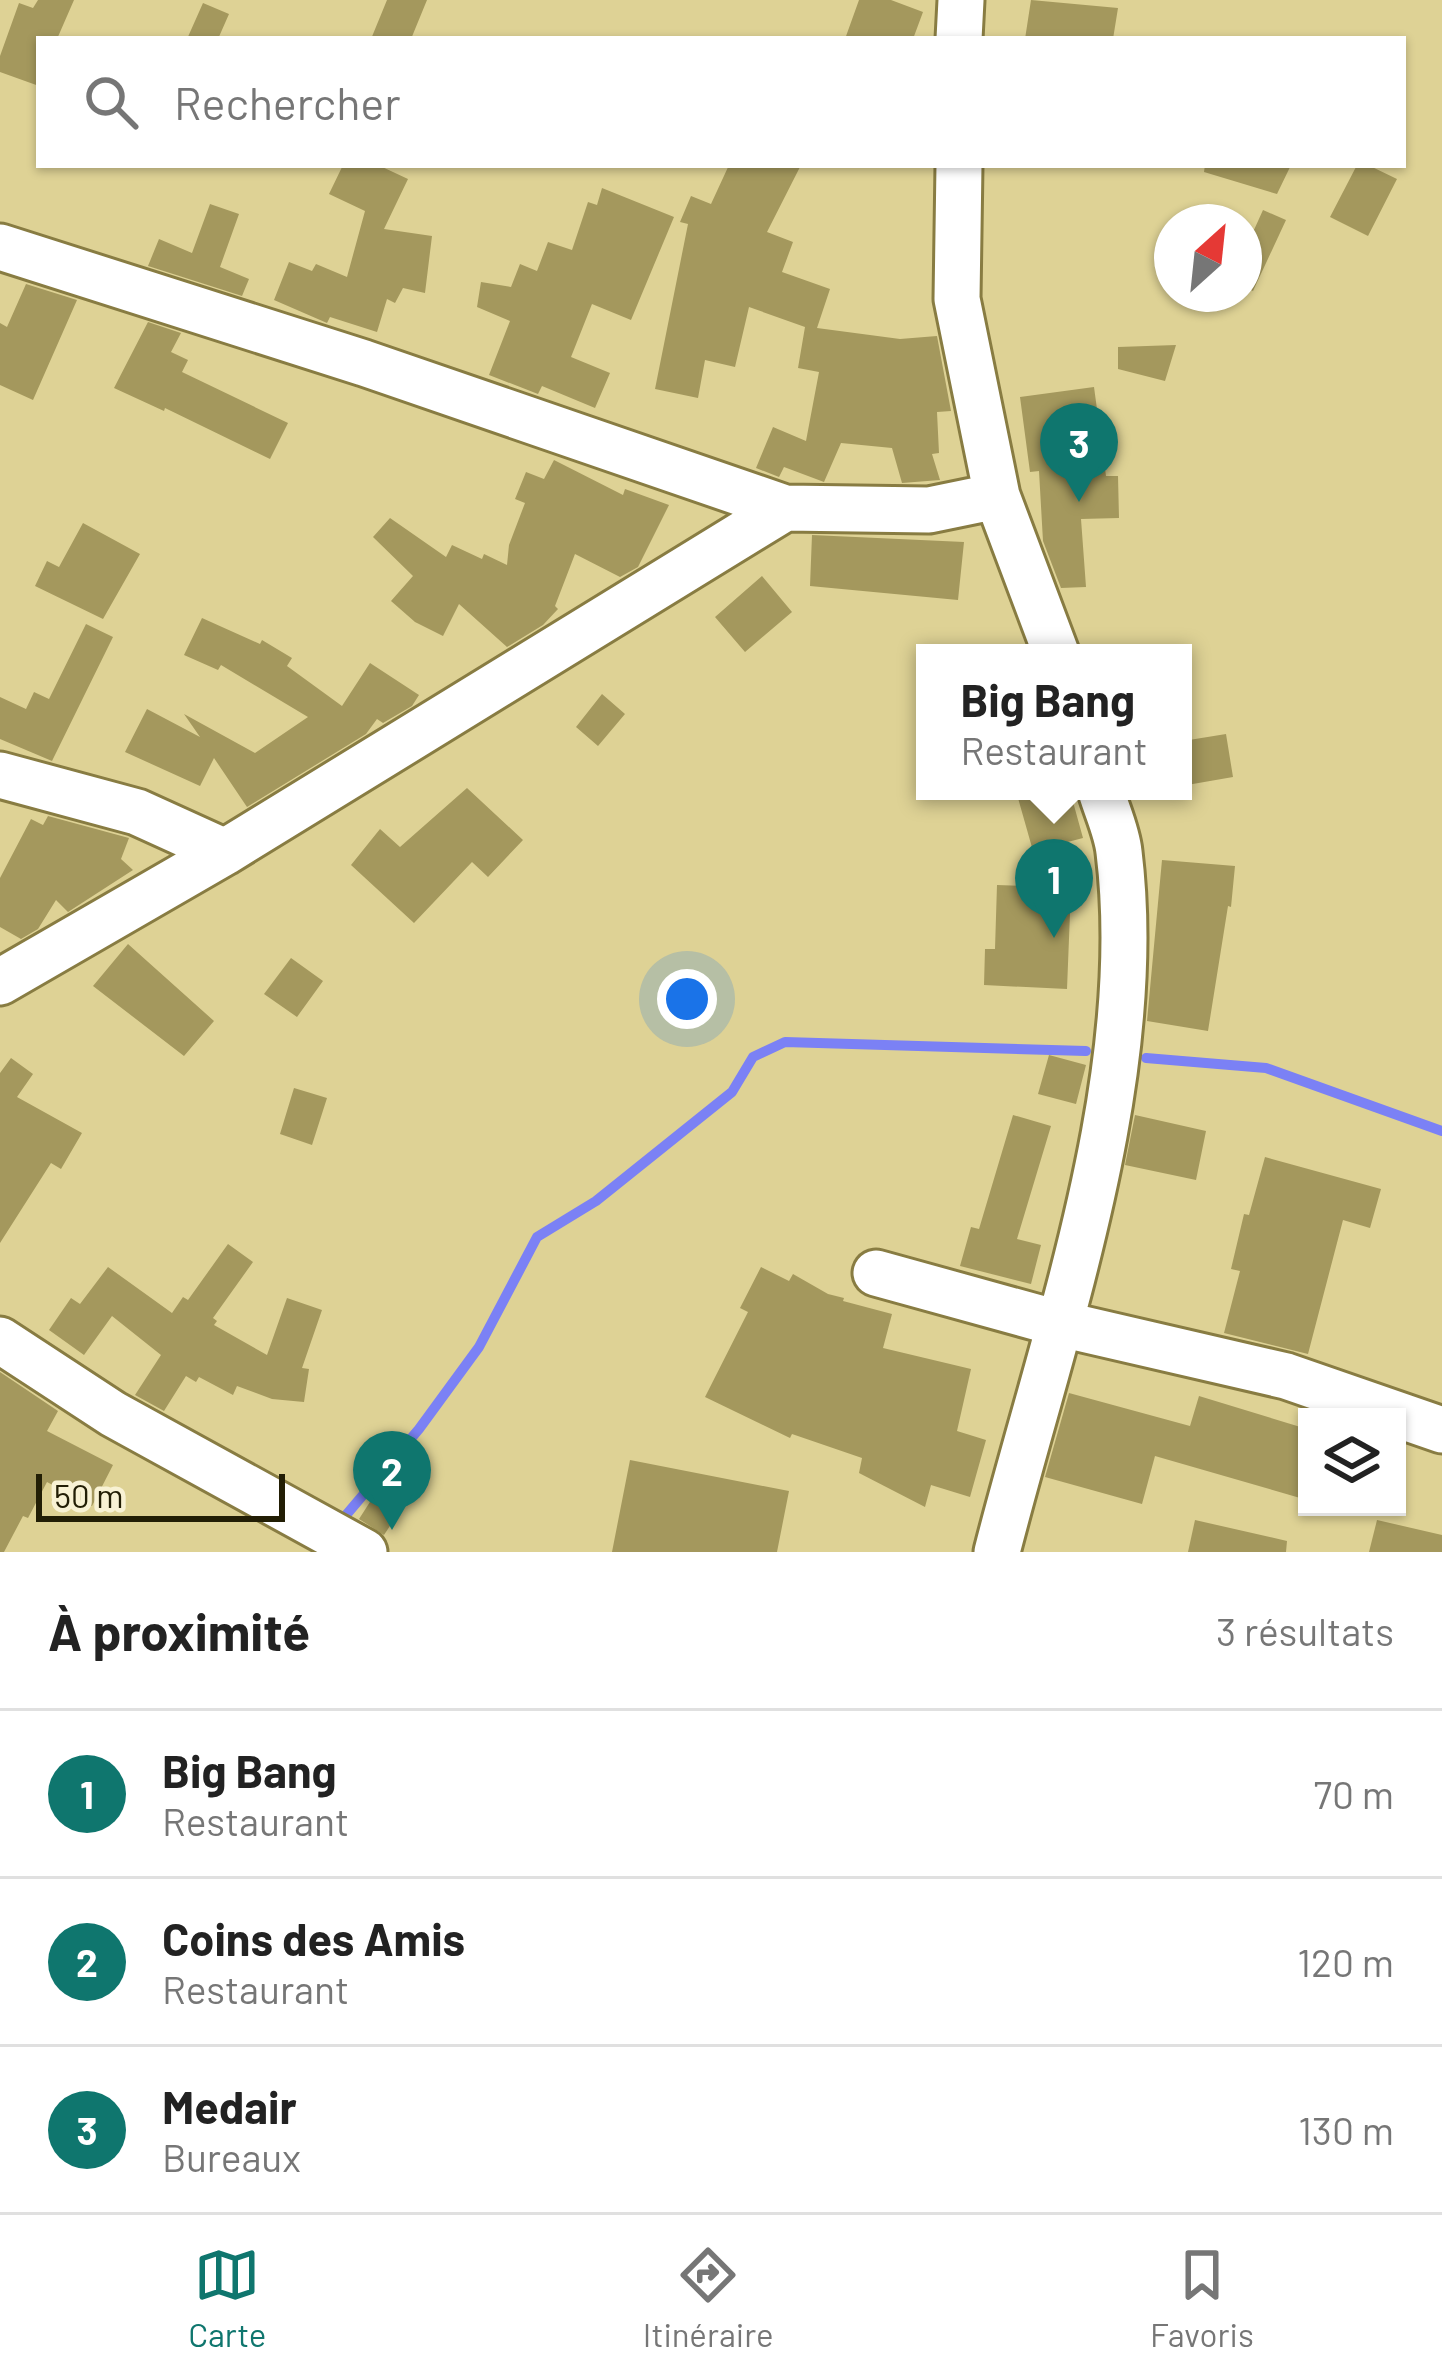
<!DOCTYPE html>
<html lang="fr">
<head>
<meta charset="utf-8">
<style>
	:root { --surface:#fff; --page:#f2f2f2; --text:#222; --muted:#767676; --line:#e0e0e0; --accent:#0f766e }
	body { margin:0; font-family:Barlow,sans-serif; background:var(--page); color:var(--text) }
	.controls { position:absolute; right:36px; bottom:36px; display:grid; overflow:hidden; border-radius:0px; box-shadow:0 3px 9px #0004 }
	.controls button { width:108px; height:108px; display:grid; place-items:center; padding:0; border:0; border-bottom:3px solid var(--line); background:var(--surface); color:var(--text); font:60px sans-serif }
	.compass { position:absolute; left:1154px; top:204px; width:108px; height:108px; border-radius:50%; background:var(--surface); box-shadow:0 3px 9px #0004; rotate:27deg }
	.scale { position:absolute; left:36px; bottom:30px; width:249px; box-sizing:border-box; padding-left:12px; border:6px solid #221e05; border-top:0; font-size:33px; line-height:42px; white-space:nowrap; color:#221e05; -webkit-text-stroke:9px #f8f2d4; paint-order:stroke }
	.you { position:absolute; left:687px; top:999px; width:42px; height:42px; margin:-30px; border:9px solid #fff; border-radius:50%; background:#1a73e8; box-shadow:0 0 0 18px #1a73e833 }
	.badge { display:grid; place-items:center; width:78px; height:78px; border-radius:50%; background:var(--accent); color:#fff; font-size:39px; font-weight:700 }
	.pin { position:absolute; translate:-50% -99px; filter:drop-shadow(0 3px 6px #0008) }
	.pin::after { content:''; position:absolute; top:63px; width:42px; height:36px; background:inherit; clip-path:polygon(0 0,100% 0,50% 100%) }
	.popup { position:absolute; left:916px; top:644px; width:276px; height:156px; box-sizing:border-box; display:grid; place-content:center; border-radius:0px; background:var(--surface); filter:drop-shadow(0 3px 9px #0005); font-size:39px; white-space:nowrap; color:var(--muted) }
	.popup b { font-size:45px; color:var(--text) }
	.popup::after { content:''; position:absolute; left:50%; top:100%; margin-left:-24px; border:24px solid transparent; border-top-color:var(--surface) }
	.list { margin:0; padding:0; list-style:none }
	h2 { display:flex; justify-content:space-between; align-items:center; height:156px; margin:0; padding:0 48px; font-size:51px }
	h2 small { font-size:39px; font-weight:400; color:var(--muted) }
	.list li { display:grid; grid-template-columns:78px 1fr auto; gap:36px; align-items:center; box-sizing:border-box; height:168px; padding:0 48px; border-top:3px solid var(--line) }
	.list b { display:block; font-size:45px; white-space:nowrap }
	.list p { margin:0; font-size:39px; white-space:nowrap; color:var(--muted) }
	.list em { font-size:39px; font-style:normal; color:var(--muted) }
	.icon { flex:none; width:66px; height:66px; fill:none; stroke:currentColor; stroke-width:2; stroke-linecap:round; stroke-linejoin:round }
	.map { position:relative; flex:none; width:1442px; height:1552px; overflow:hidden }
	.search { position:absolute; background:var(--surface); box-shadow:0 3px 9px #0004; left:36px; right:36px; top:36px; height:132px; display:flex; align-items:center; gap:30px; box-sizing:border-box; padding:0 42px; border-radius:0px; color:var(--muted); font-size:45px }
	.sheet { height:660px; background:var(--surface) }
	nav { display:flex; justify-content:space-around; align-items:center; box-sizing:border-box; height:168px; border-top:3px solid var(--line); background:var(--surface); font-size:33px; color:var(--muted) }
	nav a { display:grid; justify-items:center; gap:6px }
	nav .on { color:var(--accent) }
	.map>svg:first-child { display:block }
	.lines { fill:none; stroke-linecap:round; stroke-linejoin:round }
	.stream { stroke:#7b81f5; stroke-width:10 }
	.building { fill:#a4985d }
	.minor-casing { stroke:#887c42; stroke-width:51 }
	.minor { stroke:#fff; stroke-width:45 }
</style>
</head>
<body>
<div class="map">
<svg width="1442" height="1552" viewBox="0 0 1442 1552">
	<rect width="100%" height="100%" fill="#ded295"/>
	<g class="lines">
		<path class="stream" d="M 1146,1058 L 1266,1068 L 1442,1131
			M 341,1521 L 419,1429 L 479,1347 L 537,1237 L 596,1201 L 732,1092 L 753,1057 L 785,1042 L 1086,1051"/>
	</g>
	<path class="building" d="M 38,0 L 74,0 L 57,39 L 39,39 L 39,86 L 0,72 L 0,56 L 19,3 L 33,8 Z
		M 387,0 L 427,0 L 411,39 L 371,39 Z
		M 859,0 L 891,0 L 923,12 L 913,39 L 845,39 Z
		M 1031,0 L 1118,8 L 1113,39 L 1025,39 Z
		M 203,3 L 229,14 L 218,39 L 187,39 Z
		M 343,165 L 378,165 L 408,179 L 384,229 L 432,236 L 425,293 L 403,288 L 395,303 L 387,299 L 377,332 L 330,317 L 327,323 L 274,300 L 289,262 L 312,271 L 316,264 L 347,277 L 365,211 L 329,194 Z
		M 729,165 L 801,165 L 767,232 L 793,242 L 782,272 L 830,289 L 817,328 L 900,339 L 937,336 L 951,411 L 937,412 L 939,453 L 932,454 L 940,480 L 902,483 L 892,448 L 841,443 L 824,482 L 784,467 L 779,477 L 756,468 L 773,427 L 806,441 L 819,372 L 798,368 L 805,327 L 749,307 L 735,367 L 705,360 L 698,398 L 655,389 L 688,224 L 680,222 L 691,196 L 711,204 Z
		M 1205,165 L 1291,165 L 1277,194 L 1204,172 Z
		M 1357,165 L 1368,165 L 1397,179 L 1368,236 L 1330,217 Z
		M 602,188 L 674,217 L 631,320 L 592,304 L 571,357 L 610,373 L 595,408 L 542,386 L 538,394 L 489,375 L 510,321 L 477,307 L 481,282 L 511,287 L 520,264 L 537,271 L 548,242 L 572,250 L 588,202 L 597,205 Z
		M 210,204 L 239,214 L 220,267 L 249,279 L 242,296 L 148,266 L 159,239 L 192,253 Z
		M 1263,210 L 1286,220 L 1253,291 L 1244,287 L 1244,252 Z
		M 26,284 L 77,300 L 33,400 L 0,385 L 0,323 L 7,327 Z
		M 148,322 L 181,333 L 171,352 L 188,360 L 182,372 L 288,423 L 270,459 L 165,408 L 164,411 L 114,388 Z
		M 1176,345 L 1165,381 L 1118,369 L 1118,347 Z
		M 1094,387 L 1106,476 L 1118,476 L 1119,518 L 1081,519 L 1086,587 L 1061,588 L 1043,541 L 1039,471 L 1030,472 L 1020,397 Z
		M 554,460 L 623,495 L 625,489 L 669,505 L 638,567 L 620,577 L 575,554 L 555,606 L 558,609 L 543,625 L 507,647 L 459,604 L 443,636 L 415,622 L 391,601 L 413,576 L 373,537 L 390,518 L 446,557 L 452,545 L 482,559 L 484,554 L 507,565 L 509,545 L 525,503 L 515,499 L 526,472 L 544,479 Z
		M 83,523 L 140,554 L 103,619 L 35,586 L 47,561 L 59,567 Z
		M 812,535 L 964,542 L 958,600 L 810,586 Z
		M 762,576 L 792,612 L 745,652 L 715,617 Z
		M 202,618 L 260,644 L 262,640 L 292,658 L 287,666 L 342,706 L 370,663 L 419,695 L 412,706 L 383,723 L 377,719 L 366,734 L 247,807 L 214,758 L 200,786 L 125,752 L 147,709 L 200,737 L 184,714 L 255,753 L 308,717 L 221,665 L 218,670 L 184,655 Z
		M 86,624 L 113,637 L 52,761 L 0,739 L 0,697 L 26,709 L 34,692 L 49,699 Z
		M 602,694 L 625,714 L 598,746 L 576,727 Z
		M 1226,734 L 1233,777 L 1187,785 L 1183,741 Z
		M 467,788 L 523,840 L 488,877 L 472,862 L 414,923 L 351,865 L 380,829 L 400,847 Z
		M 1016,791 L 1070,791 L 1083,838 L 1033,851 Z
		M 48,816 L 129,838 L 121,859 L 133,870 L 68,912 L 56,900 L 38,929 L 21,939 L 0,927 L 0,878 L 31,819 L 43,825 Z
		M 1162,860 L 1235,866 L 1231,907 L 1228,906 L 1208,1031 L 1147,1021 Z
		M 997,885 L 1071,888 L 1067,989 L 984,985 L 985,949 L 995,949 Z
		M 128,944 L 214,1021 L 184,1056 L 93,986 Z
		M 291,958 L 323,981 L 297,1017 L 264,994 Z
		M 1049,1055 L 1086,1065 L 1076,1104 L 1038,1094 Z
		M 11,1058 L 33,1074 L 17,1097 L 82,1133 L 61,1169 L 51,1163 L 0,1243 L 0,1073 Z
		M 294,1088 L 327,1098 L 312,1145 L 280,1134 Z
		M 1013,1115 L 1051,1126 L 1017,1239 L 1041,1245 L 1031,1284 L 960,1266 L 971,1227 L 979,1229 Z
		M 1135,1115 L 1206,1131 L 1196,1180 L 1125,1165 Z
		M 1265,1157 L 1381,1189 L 1370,1228 L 1343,1220 L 1308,1354 L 1224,1333 L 1240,1271 L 1231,1269 L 1244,1214 L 1249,1215 Z
		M 228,1244 L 253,1262 L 213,1318 L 217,1321 L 214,1325 L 267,1355 L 287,1298 L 322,1310 L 302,1368 L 309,1369 L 304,1402 L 272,1399 L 237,1386 L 233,1395 L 199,1377 L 196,1382 L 186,1376 L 164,1411 L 135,1395 L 161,1355 L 112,1316 L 84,1355 L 49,1330 L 71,1298 L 80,1304 L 108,1267 L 172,1313 L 183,1297 L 188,1300 Z
		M 761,1267 L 789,1281 L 793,1274 L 828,1294 L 844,1298 L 843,1301 L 892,1314 L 883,1348 L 971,1369 L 957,1431 L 986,1440 L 970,1497 L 931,1485 L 925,1507 L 859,1473 L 862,1458 L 792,1434 L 790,1438 L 705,1397 L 748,1312 L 740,1308 Z
		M 0,1372 L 58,1411 L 47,1431 L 113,1465 L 92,1506 L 47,1482 L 28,1518 L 23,1516 L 4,1552 L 0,1552 Z
		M 1069,1393 L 1190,1426 L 1199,1396 L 1307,1429 L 1307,1500 L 1155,1456 L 1142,1504 L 1045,1477 Z
		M 630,1460 L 789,1491 L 777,1552 L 612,1552 Z
		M 386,1477 L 411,1494 L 384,1535 L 359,1519 Z
		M 1195,1520 L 1287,1541 L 1286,1552 L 1188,1552 Z
		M 1377,1520 L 1442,1535 L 1442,1552 L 1369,1552 Z"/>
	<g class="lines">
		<defs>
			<path id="minor" d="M 959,39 L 961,0
				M 959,165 L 957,299 L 997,496 L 1056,653
				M 0,247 L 364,363 L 785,508 L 929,510 L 997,496
				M 0,775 L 137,812 L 225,852
				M 0,982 L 225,852 L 785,508
				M 876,1273 L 1057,1323 L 1286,1376 L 1442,1430
				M 0,1340 L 113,1414 L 364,1552
				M 997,1552 C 1053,1333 1147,1080 1119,852 C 1117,832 1107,811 1101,791"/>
		</defs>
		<use href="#minor" class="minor-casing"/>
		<use href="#minor" class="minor"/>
	</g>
</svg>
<div class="controls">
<button><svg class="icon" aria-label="layers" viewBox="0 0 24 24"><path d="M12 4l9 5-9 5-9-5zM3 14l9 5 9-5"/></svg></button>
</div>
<svg class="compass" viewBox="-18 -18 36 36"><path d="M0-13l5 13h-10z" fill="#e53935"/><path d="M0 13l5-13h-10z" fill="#767676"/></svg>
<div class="scale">50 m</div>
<div class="you"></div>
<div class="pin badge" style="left:1054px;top:938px">1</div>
<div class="popup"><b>Big Bang</b>Restaurant</div>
<div class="pin badge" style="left:392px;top:1530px">2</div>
<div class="pin badge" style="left:1079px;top:502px">3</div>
<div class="search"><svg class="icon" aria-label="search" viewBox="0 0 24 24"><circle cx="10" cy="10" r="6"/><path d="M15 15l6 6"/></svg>Rechercher</div>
</div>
<section class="sheet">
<h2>À proximité<small>3 résultats</small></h2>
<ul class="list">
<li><span class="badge">1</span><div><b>Big Bang</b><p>Restaurant</p></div><em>70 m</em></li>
<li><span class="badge">2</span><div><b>Coins des Amis</b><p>Restaurant</p></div><em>120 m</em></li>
<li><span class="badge">3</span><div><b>Medair</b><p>Bureaux</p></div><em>130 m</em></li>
</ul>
</section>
<nav>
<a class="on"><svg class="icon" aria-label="map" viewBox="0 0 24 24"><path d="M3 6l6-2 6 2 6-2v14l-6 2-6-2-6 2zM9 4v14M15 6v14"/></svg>Carte</a>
<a><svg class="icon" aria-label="directions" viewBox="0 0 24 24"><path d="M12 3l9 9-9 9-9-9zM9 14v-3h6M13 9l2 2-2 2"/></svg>Itinéraire</a>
<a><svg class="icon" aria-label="saved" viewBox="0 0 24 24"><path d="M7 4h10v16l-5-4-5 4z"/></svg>Favoris</a>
</nav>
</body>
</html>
